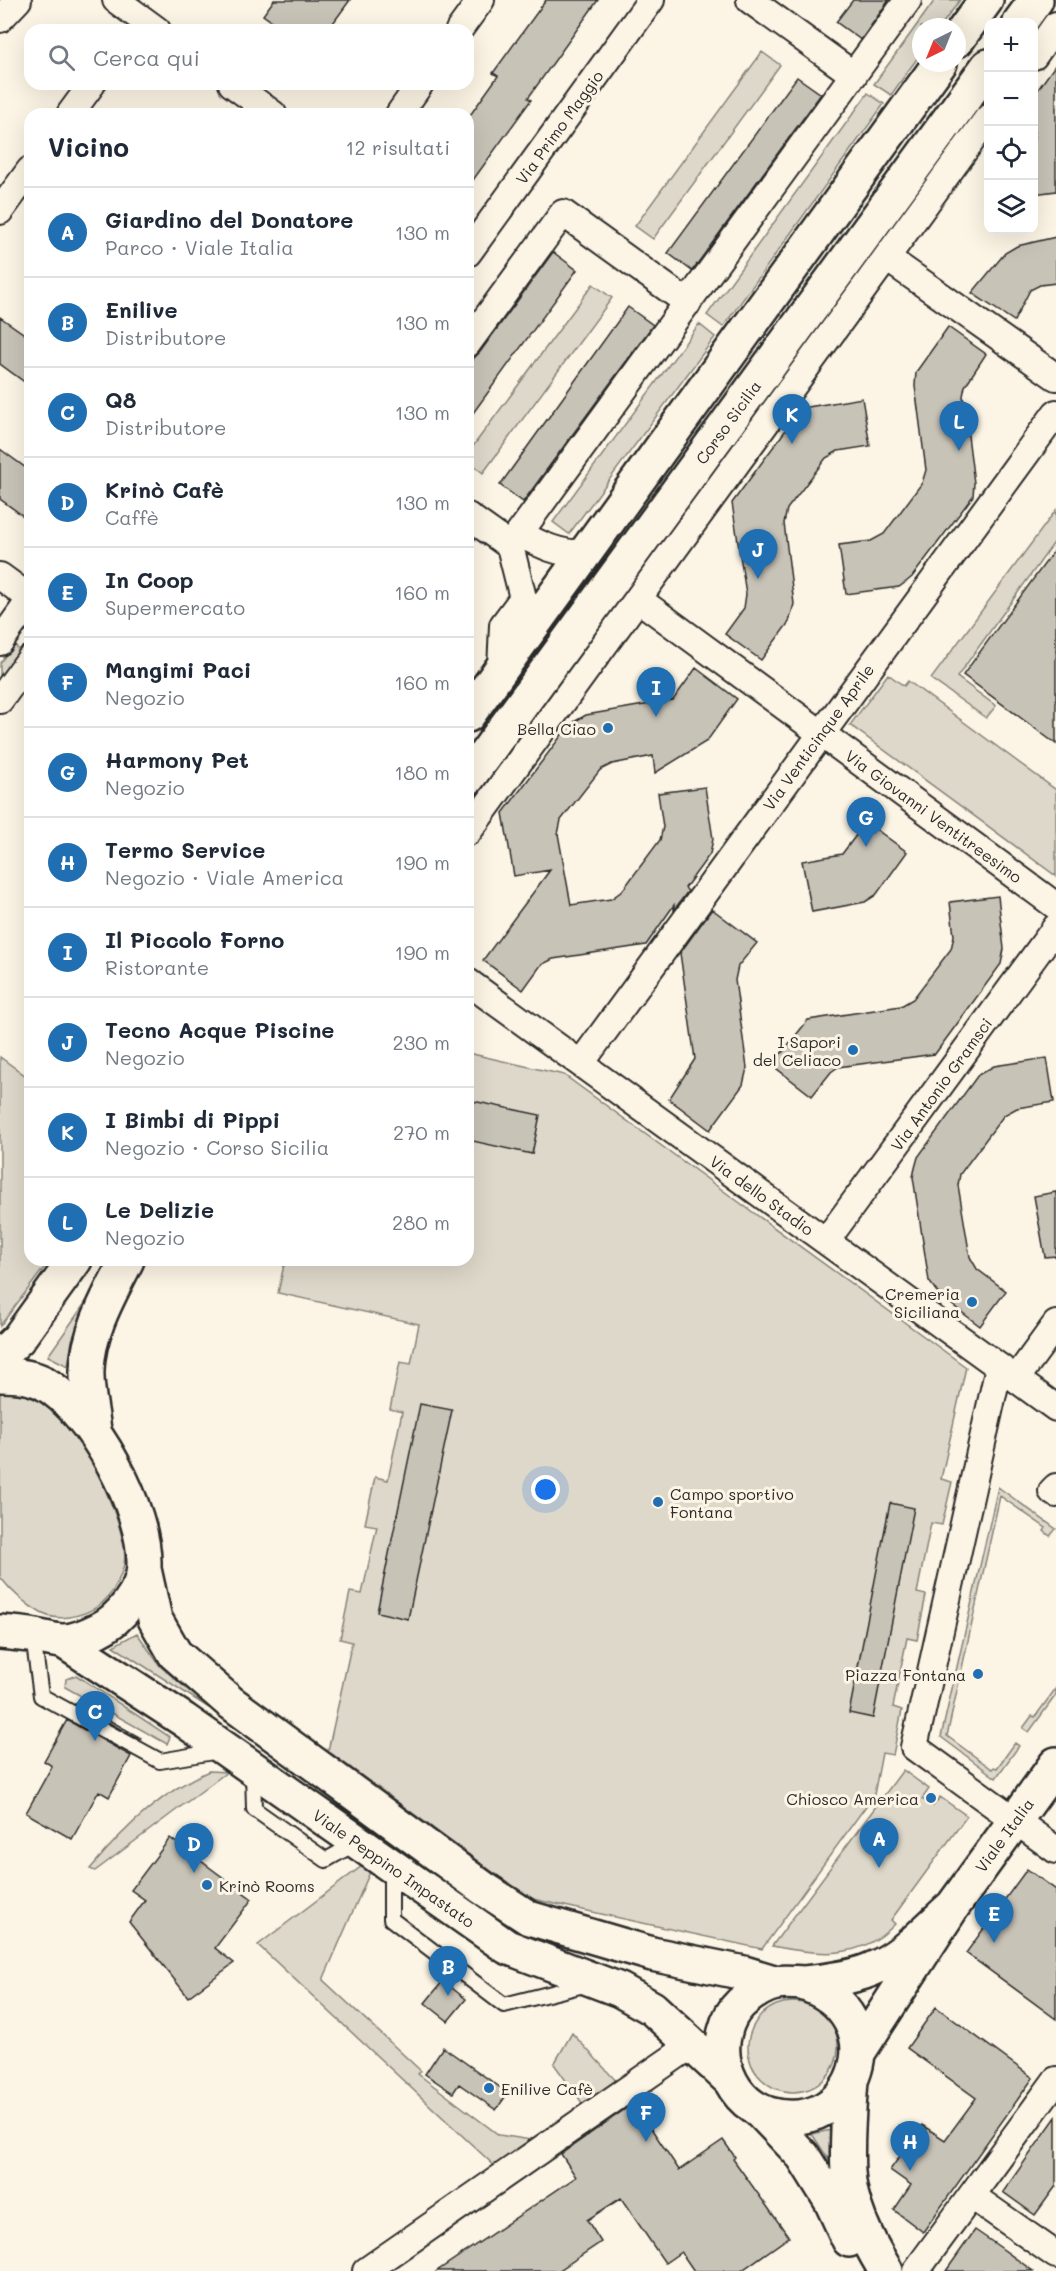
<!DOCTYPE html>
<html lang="it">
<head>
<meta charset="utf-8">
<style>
	:root { --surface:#fff; --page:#f2f2f3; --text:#1f2937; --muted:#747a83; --line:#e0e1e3; --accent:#1f6fb2 }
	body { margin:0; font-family:Mali,sans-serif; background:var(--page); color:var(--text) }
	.controls { position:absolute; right:18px; top:18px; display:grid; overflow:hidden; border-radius:12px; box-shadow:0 6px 24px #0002 }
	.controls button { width:54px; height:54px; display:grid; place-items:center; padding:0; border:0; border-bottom:2px solid var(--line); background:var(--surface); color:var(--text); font:30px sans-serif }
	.compass { position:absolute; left:912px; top:18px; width:54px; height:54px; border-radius:50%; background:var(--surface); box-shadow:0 6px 24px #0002; rotate:223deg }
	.you { position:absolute; left:546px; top:1490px; width:21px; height:21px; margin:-15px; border:4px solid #fff; border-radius:50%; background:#1a73e8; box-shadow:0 0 0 9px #1a73e833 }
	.badge { display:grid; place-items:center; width:39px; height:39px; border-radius:50%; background:var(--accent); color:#fff; font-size:20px; font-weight:700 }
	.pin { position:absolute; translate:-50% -50px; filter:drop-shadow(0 2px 3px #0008) }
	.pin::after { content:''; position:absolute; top:32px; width:21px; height:18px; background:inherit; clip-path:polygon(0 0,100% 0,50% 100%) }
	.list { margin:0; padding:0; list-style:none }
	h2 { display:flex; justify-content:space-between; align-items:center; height:78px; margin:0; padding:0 24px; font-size:26px }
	h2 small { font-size:20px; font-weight:400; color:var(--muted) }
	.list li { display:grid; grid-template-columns:39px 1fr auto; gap:18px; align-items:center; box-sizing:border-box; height:90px; padding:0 24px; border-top:2px solid var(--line) }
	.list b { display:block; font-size:22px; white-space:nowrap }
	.list p { margin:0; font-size:20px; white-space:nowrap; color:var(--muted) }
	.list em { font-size:20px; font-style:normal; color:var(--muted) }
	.icon { flex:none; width:33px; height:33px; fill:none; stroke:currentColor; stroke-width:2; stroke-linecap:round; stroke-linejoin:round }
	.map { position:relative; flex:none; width:1056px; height:2271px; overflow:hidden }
	.search { position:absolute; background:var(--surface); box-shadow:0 6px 24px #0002; left:24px; top:24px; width:450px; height:66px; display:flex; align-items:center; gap:15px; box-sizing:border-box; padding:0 21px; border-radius:18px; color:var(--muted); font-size:22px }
	.panel { position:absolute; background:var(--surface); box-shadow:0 6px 24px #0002; left:24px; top:108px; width:450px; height:1158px; border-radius:18px }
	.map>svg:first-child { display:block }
	.green { fill:#ded8ca; stroke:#84827a; stroke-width:1.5 }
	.building { fill:#c8c3b7; stroke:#2b2b2b; stroke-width:1.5 }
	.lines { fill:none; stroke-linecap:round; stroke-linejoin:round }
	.service-casing { stroke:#2b2b2b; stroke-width:18 }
	.minor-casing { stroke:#2b2b2b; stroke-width:30 }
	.secondary-casing { stroke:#2b2b2b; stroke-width:38 }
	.service { stroke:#fcf5e5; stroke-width:14 }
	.minor { stroke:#fcf5e5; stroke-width:26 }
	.secondary { stroke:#fcf5e5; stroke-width:33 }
	.poi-dot { fill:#1f6fb2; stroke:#fcf5e5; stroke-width:2 }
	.labels { text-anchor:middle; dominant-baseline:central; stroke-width:6; stroke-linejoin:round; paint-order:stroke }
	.street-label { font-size:16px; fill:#2b2b2b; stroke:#fcf5e5 }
	.poi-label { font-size:16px; fill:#2b2b2b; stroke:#fcf5e5; text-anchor:end }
</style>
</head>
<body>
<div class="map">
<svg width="1056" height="2271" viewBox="0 0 1056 2271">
	<rect width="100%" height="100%" fill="#fcf5e5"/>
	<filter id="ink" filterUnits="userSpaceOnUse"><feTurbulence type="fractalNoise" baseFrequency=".0167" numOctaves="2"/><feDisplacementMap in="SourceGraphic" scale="12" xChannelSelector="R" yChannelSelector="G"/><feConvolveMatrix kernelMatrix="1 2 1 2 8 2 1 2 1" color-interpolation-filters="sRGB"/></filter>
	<g filter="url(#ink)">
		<path class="green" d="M 935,0 L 960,0 L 940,27 L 921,27 L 921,53 L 891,95 L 874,84 Z
			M 762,52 L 780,65 L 653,239 L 635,226 Z
			M 868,93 L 884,104 L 723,327 L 707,315 Z
			M 593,284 L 612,298 L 483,473 L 468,461 L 468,453 Z
			M 699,324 L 715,337 L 569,534 L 553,522 Z
			M 1056,510 L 1056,540 L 957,677 L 996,706 L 986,718 L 931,679 Z
			M 12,646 L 16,646 L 19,651 L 0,679 L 0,663 Z
			M 888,674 L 904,686 L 908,681 L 1056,790 L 1056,876 L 850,725 Z
			M 468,1053 L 564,1075 L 966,1367 L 941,1479 L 952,1482 L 942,1525 L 931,1523 L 917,1593 L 926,1595 L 917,1640 L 907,1638 L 893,1707 L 902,1710 L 893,1755 L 882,1753 L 874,1795 L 762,1949 L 528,1898 L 328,1751 L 352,1642 L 340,1639 L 350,1592 L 362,1594 L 377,1526 L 365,1524 L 375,1477 L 388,1480 L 402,1412 L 390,1409 L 400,1362 L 411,1364 L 419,1324 L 278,1293 L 285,1260 L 468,1260 Z
			M 0,1057 L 30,1079 L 30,1260 L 50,1260 L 0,1326 Z
			M 90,1296 L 72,1340 L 68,1366 L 48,1356 Z
			M 0,1393 C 18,1393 33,1395 47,1406 C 58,1415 71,1429 79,1440 C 95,1463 130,1537 124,1564 C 122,1574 115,1589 108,1597 C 94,1614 61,1624 41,1613 C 25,1604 11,1591 0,1577 Z
			M 998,1487 L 1056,1529 L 1050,1536 L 1044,1531 L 1046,1528 L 1000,1496 L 947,1736 L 992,1769 L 994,1767 L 997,1768 L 1015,1743 L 1019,1746 L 996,1778 L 941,1737 Z
			M 137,1633 L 160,1666 L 209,1708 L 113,1646 Z
			M 76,1675 L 170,1737 L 167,1744 L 65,1687 L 66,1679 Z
			M 1056,1688 L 1056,1695 L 1029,1732 L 1023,1728 L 1032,1716 L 1035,1717 Z
			M 903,1770 L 929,1789 L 922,1799 L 933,1806 L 940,1797 L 967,1816 L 891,1920 L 895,1924 C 860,1961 817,1955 772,1946 Z
			M 209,1771 L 227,1772 L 95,1871 L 90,1869 C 122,1830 162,1791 209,1771 Z
			M 362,1866 L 370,1872 L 323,1980 L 421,2071 L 418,2074 L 499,2135 L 537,2141 L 498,2169 L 258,1945 Z
			M748 2047a45 45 0 1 1 90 0a45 45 0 1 1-90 0Z
			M 572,2033 L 619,2084 L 585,2107 L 554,2064 Z
			M 836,2129 L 835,2169 L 812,2134 Z"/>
		<path class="building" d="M 274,0 L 350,0 L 328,30 L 284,30 L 263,15 Z
			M 546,0 L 598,0 L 528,98 L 531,100 L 468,187 L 468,118 L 498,76 L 493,73 Z
			M 853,0 L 889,0 L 861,40 L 836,22 Z
			M 1056,64 L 1056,191 L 1034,194 L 1034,95 Z
			M 797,77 L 821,94 L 692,271 L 668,253 Z
			M 1056,237 L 1056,283 L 1040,285 L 1030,290 L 1014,321 L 972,293 L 1005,253 L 1017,246 Z
			M 553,252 L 577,270 L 468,420 L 468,364 L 480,352 Z
			M 628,307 L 653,325 L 523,502 L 500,485 Z
			M 0,317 L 30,338 L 30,386 L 0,364 Z
			M 948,327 L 986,354 L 965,386 L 963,396 L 974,483 L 973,496 L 912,577 L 906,582 L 899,587 L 846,594 L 839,545 L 871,541 L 884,534 L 922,483 L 926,470 L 915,386 L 916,372 Z
			M 862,398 L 870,446 L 838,451 L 826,458 L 787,509 L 784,523 L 794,604 L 789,622 L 761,660 L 725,634 L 744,608 L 746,594 L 732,503 L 802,408 Z
			M 0,449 L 30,471 L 30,521 L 0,499 Z
			M 1056,548 L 1056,744 L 963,675 Z
			M 696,668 L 737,699 L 707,741 L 655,773 L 653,756 L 612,764 L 600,770 L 561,820 L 558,834 L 571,905 L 611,899 L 622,891 L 660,840 L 663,827 L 658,793 L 705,787 L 713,839 L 710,854 L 685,888 L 688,891 L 674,910 L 674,905 L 646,945 L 553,959 L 541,965 L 523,990 L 483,960 L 550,870 L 514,876 L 503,813 L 570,724 L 586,715 L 673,700 Z
			M 866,822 L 907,852 L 876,895 L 865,902 L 812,912 L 802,861 L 842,854 Z
			M 998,896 L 1004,949 L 1001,964 L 935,1054 L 838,1067 L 831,1072 L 812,1096 L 772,1065 L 808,1020 L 901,1006 L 913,999 L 951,949 L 954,936 L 950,902 Z
			M 712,909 L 757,943 L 738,966 L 735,980 L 747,1068 L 743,1085 L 710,1130 L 669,1099 L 695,1059 L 680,953 Z
			M 1047,1058 L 1054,1102 L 1017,1108 L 1004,1115 L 960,1174 L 958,1185 L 970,1257 L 977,1269 L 1006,1291 L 980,1326 L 939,1295 L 929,1281 L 913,1177 L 915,1168 L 918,1157 L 978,1075 L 994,1066 Z
			M 468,1100 L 540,1115 L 532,1154 L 468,1140 Z
			M 1056,1192 L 1056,1256 L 1045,1257 L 1034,1196 Z
			M 420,1404 L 452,1410 L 408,1619 L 377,1612 Z
			M 890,1503 L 914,1508 L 873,1718 L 849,1713 Z
			M 77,1702 L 141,1738 L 140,1740 L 75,1704 Z
			M 67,1720 L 131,1756 L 109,1797 L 99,1791 L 72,1839 L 26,1813 L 52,1766 L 44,1761 Z
			M 170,1838 L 252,1899 L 215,1948 L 234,1963 L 188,1997 L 129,1922 L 145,1900 L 131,1890 Z
			M 1027,1869 L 1056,1890 L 1056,2019 L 966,1953 Z
			M 443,1981 L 466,1999 L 448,2021 L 425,2003 Z
			M 936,2007 L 1033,2078 L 923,2232 L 894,2210 L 911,2185 L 890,2170 L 922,2125 L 945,2140 L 976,2098 L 907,2048 Z
			M 443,2047 L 508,2093 L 496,2110 L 459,2084 L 453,2093 L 425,2074 Z
			M 634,2103 L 679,2170 L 723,2140 L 735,2157 L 733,2159 L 789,2237 L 741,2271 L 694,2271 L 681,2252 L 665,2263 L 621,2198 L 587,2220 L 601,2242 L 558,2271 L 437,2271 L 576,2177 L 561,2154 Z
			M 1056,2117 L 1056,2186 L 1035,2215 L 1003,2192 Z
			M 975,2230 L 997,2245 L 1033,2271 L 946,2271 Z"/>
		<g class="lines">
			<defs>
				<path id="service" d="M 33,1636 L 41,1696 L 160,1761 L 219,1751
					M 253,1771 L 254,1809 L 326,1860 L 356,1843
					M 391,1867 L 391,1919 L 504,2005 L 588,1984"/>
				<path id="minor" d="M 116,0 L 157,30
					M 750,0 L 854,75
					M 0,19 L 18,0
					M 459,30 L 481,0
					M 1034,56 L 1056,25
					M 232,84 L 273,114
					M 70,114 L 92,84
					M 399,114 L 420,84
					M 0,211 L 30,170
					M 468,253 L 651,0
					M 887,258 L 1056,377
					M 468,343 L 563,213 L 688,303
					M 468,516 L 510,546
					M 520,534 C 541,545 559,554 584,554
					M 0,576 L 30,598
					M 638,599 L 1056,906
					M 0,642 L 30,600
					M 501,669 L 503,625 L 523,598 L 510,546 L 908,0
					M 0,700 L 30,659
					M 468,832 L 988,118
					M 468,982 L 1056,1408
					M 581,1063 L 1056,413
					M 826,1241 L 1056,927
					M 999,1367 L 914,1747 L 1056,1850
					M 1016,1379 L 1056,1324
					M 1056,1487 L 1052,1491 L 1056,1494
					M 972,2196 L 1056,2255
					M 366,2271 L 693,2044
					M 916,2271 L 1056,2080"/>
				<path id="secondary" d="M 1020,22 L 1036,0
					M 957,40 L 986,0
					M 468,715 L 940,63
					M 468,778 L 988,66
					M 0,1356 L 18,1339 L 75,1260
					M 0,1375 C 15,1375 31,1376 44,1383 C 93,1411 146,1510 144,1566 C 143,1590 120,1620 98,1630 C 88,1635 75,1641 63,1641 C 55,1641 45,1638 36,1636 C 24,1634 12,1633 0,1632
					M 94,1431 C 92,1411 86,1389 87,1370 C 88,1331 110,1294 127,1260
					M 144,1569 L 155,1619 L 175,1654 L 230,1702 L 483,1888 L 529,1918 L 652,1954 L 744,1973 L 777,1983
					M 63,1641 L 184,1720 L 507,1947 L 620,1990 L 652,2008 L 729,2079
					M 802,1983 C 900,2015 856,2139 769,2114 C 746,2107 731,2088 725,2066 C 719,2045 725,2018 741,2003 C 751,1994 762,1986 776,1983 C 785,1981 795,1983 804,1983 C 825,1981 850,1978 870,1970 C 902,1958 928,1928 953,1906
					M 858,2053 L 953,1906 L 1056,1764
					M 851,2080 C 849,2110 846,2141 848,2172 C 850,2207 868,2242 886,2271
					M 761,2112 L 803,2156 L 831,2201 L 849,2240"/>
			</defs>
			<use href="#service" class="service-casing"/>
			<use href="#minor" class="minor-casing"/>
			<use href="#secondary" class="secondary-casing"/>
			<use href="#service" class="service"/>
			<use href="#minor" class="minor"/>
			<use href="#secondary" class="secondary"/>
		</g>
	</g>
	<g class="poi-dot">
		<circle cx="608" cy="728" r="6"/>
		<circle cx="853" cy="1050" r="6"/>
		<circle cx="972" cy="1302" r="6"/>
		<circle cx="658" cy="1502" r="6"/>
		<circle cx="978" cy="1674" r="6"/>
		<circle cx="931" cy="1798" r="6"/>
		<circle cx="207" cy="1885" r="6"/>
		<circle cx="489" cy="2088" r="6"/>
	</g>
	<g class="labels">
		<g class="street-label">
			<text transform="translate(559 127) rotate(-54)">Via Primo Maggio</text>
			<text transform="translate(728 422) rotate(-54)">Corso Sicilia</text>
			<text transform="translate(818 737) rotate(-54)">Via Venticinque Aprile</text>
			<text transform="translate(934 816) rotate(36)">Via Giovanni Ventitreesimo</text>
			<text transform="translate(941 1084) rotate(-54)">Via Antonio Gramsci</text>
			<text transform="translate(762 1195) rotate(36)">Via dello Stadio</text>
			<text transform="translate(1004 1835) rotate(-54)">Viale Italia</text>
			<text transform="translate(394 1868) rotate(35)">Viale Peppino Impastato</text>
		</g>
		<g class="poi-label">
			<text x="596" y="728">Bella Ciao</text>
			<text x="841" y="1041">I Sapori<tspan x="841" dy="18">del Celiaco</tspan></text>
			<text x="960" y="1293">Cremeria<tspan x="960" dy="18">Siciliana</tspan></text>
			<text x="670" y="1493" text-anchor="start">Campo sportivo<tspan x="670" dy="18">Fontana</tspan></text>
			<text x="966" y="1674">Piazza Fontana</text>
			<text x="919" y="1798">Chiosco America</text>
			<text x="219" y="1885" text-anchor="start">Krinò Rooms</text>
			<text x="501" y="2088" text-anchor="start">Enilive Cafè</text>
		</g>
	</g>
</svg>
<div class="controls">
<button>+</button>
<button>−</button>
<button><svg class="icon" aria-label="locate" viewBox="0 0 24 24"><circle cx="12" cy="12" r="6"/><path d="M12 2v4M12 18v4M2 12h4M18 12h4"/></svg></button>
<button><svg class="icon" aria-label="layers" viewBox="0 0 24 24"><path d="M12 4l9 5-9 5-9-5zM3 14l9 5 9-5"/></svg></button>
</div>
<svg class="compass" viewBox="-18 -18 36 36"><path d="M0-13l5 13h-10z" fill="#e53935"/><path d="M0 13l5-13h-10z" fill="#747a83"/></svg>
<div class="you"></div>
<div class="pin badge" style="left:879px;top:1868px">A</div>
<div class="pin badge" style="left:448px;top:1996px">B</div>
<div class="pin badge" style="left:95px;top:1741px">C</div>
<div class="pin badge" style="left:194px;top:1873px">D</div>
<div class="pin badge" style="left:994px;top:1943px">E</div>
<div class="pin badge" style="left:646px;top:2142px">F</div>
<div class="pin badge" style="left:866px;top:847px">G</div>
<div class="pin badge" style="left:910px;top:2171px">H</div>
<div class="pin badge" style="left:656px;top:717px">I</div>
<div class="pin badge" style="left:758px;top:579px">J</div>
<div class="pin badge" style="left:792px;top:444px">K</div>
<div class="pin badge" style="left:959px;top:451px">L</div>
<div class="search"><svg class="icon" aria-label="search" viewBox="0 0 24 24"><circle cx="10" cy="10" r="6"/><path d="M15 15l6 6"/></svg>Cerca qui</div>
<section class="panel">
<h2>Vicino<small>12 risultati</small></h2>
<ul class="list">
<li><span class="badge">A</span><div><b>Giardino del Donatore</b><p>Parco · Viale Italia</p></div><em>130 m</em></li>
<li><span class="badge">B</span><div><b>Enilive</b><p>Distributore</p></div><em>130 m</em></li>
<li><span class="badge">C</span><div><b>Q8</b><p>Distributore</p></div><em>130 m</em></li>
<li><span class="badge">D</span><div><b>Krinò Cafè</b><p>Caffè</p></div><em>130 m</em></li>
<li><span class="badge">E</span><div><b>In Coop</b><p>Supermercato</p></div><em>160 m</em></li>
<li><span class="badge">F</span><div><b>Mangimi Paci</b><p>Negozio</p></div><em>160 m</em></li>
<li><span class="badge">G</span><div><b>Harmony Pet</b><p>Negozio</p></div><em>180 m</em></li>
<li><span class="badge">H</span><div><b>Termo Service</b><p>Negozio · Viale America</p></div><em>190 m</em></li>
<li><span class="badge">I</span><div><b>Il Piccolo Forno</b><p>Ristorante</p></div><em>190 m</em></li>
<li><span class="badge">J</span><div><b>Tecno Acque Piscine</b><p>Negozio</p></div><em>230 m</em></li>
<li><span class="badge">K</span><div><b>I Bimbi di Pippi</b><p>Negozio · Corso Sicilia</p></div><em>270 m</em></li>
<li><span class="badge">L</span><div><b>Le Delizie</b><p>Negozio</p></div><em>280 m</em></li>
</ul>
</section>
</div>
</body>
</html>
